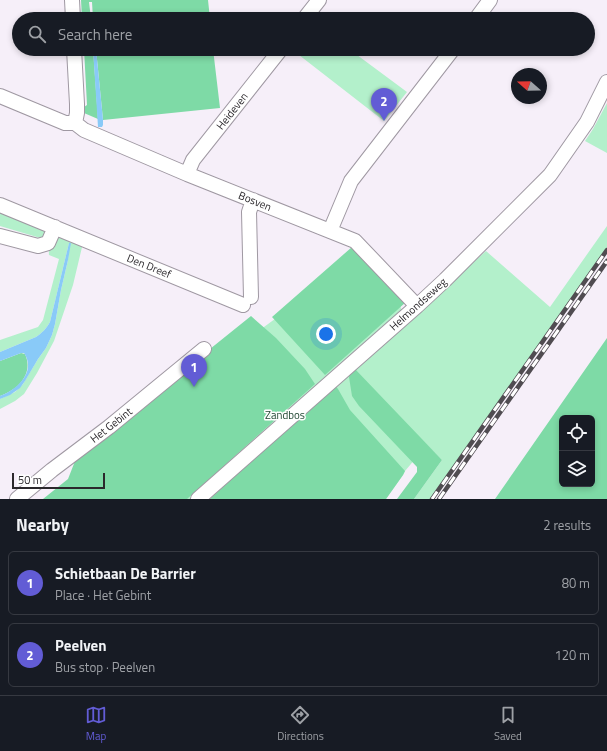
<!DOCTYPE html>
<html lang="en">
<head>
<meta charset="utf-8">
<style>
	:root { --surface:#171b24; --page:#20242c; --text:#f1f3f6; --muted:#9ea1a6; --line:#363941; --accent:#625cd5 }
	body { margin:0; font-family:"Titillium Web",sans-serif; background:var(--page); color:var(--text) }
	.controls { position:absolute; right:12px; bottom:12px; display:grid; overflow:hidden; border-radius:6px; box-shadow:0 2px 6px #0003 }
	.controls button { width:36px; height:36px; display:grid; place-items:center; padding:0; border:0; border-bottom:1px solid var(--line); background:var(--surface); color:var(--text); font:20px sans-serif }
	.compass { position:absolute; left:511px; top:68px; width:36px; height:36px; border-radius:50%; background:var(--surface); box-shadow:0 2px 6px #0003; rotate:290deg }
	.scale { position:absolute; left:12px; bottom:10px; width:93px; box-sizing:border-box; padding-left:4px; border:2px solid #2b282c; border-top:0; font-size:11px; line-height:14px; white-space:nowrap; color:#2b282c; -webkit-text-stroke:3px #fff; paint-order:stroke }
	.you { position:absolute; left:326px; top:334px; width:14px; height:14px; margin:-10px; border:3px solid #fff; border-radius:50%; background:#1a73e8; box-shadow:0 0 0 6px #1a73e833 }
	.badge { display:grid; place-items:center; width:26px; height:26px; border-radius:50%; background:var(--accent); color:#fff; font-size:13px; font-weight:700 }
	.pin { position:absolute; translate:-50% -33px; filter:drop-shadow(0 1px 2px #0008) }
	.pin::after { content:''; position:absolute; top:21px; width:14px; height:12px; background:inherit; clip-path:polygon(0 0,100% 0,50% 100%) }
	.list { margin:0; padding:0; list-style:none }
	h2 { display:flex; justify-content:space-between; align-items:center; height:52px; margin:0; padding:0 16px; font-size:17px }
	h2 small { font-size:13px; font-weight:400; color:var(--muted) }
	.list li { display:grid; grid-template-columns:26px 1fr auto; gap:12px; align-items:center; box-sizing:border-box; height:64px; margin:0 8px 8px; padding:0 8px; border:1px solid var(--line); border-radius:6px }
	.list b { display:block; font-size:15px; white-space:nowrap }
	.list p { margin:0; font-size:13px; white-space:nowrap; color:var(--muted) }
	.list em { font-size:13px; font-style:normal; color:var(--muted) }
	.icon { flex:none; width:22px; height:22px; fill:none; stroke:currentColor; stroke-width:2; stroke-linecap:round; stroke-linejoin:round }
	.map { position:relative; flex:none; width:607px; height:499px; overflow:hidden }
	.search { position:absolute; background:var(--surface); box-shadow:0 2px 6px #0003; left:12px; right:12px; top:12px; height:44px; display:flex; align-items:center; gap:10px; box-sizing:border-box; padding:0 14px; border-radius:22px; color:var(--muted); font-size:15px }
	.sheet { height:196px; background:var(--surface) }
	nav { display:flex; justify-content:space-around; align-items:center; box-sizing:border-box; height:56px; border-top:1px solid var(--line); background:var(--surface); font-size:11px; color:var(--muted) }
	nav a { display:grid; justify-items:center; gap:2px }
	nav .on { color:var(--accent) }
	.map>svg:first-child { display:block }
	.green { fill:#b3f0cb }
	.forest { fill:#7edaa6; fill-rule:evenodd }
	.water { fill:#89caf8 }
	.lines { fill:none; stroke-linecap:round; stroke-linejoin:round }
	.minor-casing { stroke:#9f98a2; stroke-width:16 }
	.minor { stroke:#fff; stroke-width:14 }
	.rail-casing { stroke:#504c51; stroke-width:4.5 }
	.rail { stroke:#fff; stroke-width:3; stroke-dasharray:9; stroke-linecap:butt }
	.labels { text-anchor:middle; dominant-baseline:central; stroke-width:3; stroke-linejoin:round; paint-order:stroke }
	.street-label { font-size:11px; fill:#2b282c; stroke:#fff }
	.park-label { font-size:11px; fill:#1e4530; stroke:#fff }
</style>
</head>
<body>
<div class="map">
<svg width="607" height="499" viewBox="0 0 607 499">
	<rect width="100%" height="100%" fill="#f6eff9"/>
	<path class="green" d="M 303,49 L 349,49 L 407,92 L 384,121 L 299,55 Z
		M 607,103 L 607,153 L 585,141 L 593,129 Z
		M 0,209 L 50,230 L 47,240 L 0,226 Z
		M 607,226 L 607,250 L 430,499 L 414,499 L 442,460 L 427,445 L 405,471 L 403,475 L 386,499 L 56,499 L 83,460 L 279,316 L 400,306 L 407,321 L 486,251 L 550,307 Z
		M 56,234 L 83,243 L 73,285 L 54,341 L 37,373 L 24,394 L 15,401 L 0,409 L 0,399 L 15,392 L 23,384 L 38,359 L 46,348 L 52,335 L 55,324 L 61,290 L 68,260 L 69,243 L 50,322 C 46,329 42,333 36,337 L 0,352 L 0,340 L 38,327 L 43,320 L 59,259 L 49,255 C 48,247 53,241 56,234 Z"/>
	<path class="forest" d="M 81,0 L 208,0 L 210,19 L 93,19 L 92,2 L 89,2 L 91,19 L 82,19 Z
		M 84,49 L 93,49 L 98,119 L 84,113 L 84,107 L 87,105 Z
		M 96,49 L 213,49 L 220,108 L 103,120 Z
		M 352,247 L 406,302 L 325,375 L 272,317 Z
		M 251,316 L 276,338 L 305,369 L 315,384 L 187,499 L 43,499 L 68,479 L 77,456 Z
		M 607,338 L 607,499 L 495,499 ZM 562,418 L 592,418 L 592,484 L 562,484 Z
		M 21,353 L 25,354 C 34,374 18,390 0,396 L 0,361 Z
		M 355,369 L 442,460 L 414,499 L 397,499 L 417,472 L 417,467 L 359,406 L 352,396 L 349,377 L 350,373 Z
		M 335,385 L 338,389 L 350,410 L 405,471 L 403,475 L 386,499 L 210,499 Z"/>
	<path class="water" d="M 93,49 L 96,49 L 103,120 L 103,125 L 102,127 L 98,127 Z
		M 69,243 L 71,243 L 68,260 L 61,290 L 55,324 L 52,335 L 46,348 L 38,359 L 25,381 L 20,388 L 10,395 L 0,399 L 0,396 C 16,390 37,372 24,353 L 21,353 L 0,361 L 0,352 L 36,337 C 42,333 46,329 50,322 Z"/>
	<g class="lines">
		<defs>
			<path id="minor" d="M 72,0 L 73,19
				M 304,19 L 319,0
				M 476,19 L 490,0
				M 74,49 L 77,104 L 77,113 L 75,123
				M 0,96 L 65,123 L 75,123 L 84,130 L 187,174 L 355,241 L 417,306
				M 187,174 L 193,160 L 281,49
				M 0,205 L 243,305
				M 330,231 L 351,181 L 453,49
				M 0,236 L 38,246 L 48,243 L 55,227
				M 251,297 L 249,212 L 253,200
				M 17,499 L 52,470 L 109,427 L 204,349
				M 198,499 L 417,306 L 445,280 L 550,175 L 587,122 L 607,82"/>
		</defs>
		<use href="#minor" class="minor-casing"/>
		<use href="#minor" class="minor"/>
		<defs>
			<path id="rail" d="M 432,499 L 607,250
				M 439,499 L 607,261"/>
		</defs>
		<use href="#rail" class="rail-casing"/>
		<use href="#rail" class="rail"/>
	</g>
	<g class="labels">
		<g class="street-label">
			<text transform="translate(232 111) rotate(-52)">Heideven</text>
			<text transform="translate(255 201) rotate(22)">Bosven</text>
			<text transform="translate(149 266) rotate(22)">Den Dreef</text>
			<text transform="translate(418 304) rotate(-42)">Helmondseweg</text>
			<text transform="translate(111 425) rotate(-38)">Het Gebint</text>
		</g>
		<g class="park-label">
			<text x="285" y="415">Zandbos</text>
		</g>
	</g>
</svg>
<div class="controls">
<button><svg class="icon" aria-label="locate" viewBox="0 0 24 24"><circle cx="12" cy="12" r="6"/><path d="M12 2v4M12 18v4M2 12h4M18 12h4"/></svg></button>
<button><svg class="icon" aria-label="layers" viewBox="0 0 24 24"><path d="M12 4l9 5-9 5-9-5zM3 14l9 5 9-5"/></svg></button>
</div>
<svg class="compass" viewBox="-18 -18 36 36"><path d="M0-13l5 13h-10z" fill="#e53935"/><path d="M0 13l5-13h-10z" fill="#9ea1a6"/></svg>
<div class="scale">50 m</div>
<div class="you"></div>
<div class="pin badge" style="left:194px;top:387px">1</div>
<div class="pin badge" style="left:384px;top:121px">2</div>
<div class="search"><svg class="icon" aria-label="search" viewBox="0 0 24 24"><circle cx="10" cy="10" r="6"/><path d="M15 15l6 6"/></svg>Search here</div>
</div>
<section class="sheet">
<h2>Nearby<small>2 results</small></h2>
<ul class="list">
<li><span class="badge">1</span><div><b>Schietbaan De Barrier</b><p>Place · Het Gebint</p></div><em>80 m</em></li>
<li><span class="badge">2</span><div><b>Peelven</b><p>Bus stop · Peelven</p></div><em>120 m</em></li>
</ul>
</section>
<nav>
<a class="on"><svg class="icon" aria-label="map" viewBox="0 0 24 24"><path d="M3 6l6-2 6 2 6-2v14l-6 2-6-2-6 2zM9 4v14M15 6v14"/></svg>Map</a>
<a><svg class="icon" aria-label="directions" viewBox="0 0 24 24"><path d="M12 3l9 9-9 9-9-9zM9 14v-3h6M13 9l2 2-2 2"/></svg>Directions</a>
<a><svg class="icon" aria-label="saved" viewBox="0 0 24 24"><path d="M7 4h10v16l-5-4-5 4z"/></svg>Saved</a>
</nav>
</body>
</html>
